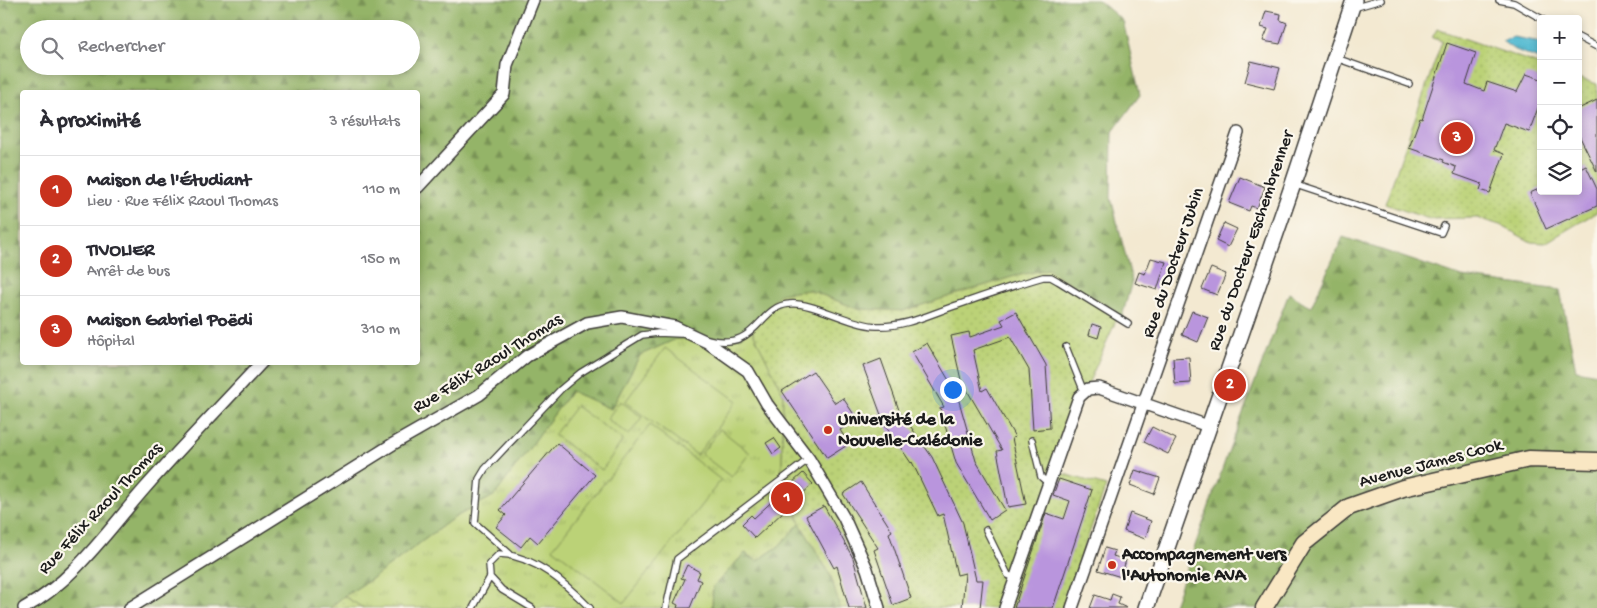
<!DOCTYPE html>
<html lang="fr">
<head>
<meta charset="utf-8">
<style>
	:root { --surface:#fff; --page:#f7f7f7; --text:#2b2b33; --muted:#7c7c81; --line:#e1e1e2; --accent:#c8321e }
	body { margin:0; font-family:"Gochi Hand",sans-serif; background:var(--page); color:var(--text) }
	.controls { position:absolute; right:15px; top:15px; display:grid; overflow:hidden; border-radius:5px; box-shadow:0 2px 8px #0003 }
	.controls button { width:45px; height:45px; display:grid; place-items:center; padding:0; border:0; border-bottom:1px solid var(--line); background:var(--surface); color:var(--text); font:25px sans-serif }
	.you { position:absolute; left:952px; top:389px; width:18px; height:18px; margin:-12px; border:4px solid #fff; border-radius:50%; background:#1a73e8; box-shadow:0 0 0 8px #1a73e833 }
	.badge { display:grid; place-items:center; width:32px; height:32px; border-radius:50%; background:var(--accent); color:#fff; font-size:16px; font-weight:700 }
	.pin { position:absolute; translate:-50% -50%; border:2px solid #fff; box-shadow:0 1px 5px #0006 }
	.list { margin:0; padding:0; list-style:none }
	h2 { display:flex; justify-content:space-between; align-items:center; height:65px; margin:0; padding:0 20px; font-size:21px }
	h2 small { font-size:16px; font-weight:400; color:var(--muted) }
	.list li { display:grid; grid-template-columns:32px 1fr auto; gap:15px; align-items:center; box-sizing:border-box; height:70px; padding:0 20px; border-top:1px solid var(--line) }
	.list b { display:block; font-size:19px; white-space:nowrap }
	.list p { margin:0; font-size:16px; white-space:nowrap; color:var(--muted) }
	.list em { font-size:16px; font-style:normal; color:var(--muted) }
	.icon { flex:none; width:28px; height:28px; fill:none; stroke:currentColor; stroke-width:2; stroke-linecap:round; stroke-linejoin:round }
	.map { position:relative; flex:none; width:1597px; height:608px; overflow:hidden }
	.search { position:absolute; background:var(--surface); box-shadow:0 2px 8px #0003; left:20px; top:20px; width:400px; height:55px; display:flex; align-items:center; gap:12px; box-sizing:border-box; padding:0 18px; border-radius:28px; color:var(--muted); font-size:19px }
	.panel { position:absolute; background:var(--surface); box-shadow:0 2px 8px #0003; left:20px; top:90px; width:400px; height:275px; border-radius:5px }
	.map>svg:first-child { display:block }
	.grass { fill:url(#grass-tufts); stroke:#6c774a }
	.forest { fill:url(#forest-firs); stroke:#586842; fill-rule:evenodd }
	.garden { fill:url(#garden-dots); stroke:#6c774a }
	.pitch { fill:#bbd277; stroke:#6c774a }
	.water { fill:url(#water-ripples); stroke:#386c77 }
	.building { fill:#b995dd }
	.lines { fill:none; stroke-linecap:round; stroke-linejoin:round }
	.service-casing { stroke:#3c3b37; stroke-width:8 }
	.minor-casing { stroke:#3c3b37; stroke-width:14 }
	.tertiary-casing { stroke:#3c3b37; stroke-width:18 }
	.secondary-casing { stroke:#3c3b37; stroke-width:19 }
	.service { stroke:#fff; stroke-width:5.5 }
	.minor { stroke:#fff; stroke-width:11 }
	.tertiary { stroke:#fff; stroke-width:15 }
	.secondary { stroke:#f9e7c3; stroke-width:16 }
	.poi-dot { fill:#c8321e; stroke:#fbf7ec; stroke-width:2 }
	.labels { text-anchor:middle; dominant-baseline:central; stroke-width:4.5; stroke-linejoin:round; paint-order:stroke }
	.street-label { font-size:18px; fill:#1c1c1c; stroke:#fbf7ec }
	.poi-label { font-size:18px; font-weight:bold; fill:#1c1c1c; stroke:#fbf7ec; text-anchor:start }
</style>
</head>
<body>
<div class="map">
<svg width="1597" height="608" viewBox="0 0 1597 608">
	<defs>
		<pattern id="grass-tufts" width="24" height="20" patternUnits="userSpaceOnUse" patternTransform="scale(1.25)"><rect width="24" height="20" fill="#bbd277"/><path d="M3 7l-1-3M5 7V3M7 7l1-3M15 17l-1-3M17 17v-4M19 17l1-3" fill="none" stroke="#a0b466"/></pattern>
		<pattern id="forest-firs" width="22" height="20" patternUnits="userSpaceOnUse" patternTransform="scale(1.25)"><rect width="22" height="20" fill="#94b468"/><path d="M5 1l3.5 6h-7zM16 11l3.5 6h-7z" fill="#789255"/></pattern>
		<pattern id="garden-dots" width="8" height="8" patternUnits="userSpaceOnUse" patternTransform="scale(1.25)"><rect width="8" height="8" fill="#bbd277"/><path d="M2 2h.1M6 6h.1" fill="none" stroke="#a0b466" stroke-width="1.8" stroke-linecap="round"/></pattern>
		<pattern id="water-ripples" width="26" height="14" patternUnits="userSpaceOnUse" patternTransform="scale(1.25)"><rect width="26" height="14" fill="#54bbd2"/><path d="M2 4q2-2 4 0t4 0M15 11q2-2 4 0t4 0" fill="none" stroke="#49a0b4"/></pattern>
	</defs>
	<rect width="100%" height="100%" fill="#fbf7ec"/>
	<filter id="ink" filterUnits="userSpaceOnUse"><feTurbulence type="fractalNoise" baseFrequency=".02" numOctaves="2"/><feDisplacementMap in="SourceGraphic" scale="10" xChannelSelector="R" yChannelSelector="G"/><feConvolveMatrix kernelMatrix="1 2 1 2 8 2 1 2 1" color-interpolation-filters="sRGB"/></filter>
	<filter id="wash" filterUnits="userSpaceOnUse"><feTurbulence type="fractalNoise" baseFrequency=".0096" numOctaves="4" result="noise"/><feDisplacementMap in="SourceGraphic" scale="20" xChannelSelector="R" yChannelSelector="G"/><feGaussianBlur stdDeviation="1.12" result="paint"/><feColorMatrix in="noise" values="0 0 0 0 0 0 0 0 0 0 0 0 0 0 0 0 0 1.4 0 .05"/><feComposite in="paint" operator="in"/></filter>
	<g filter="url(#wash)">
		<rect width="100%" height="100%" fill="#f3e9d1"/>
		<path class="grass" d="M 750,326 L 783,393 L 782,469 L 800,523 L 779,546 L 757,561 L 745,553 L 713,587 L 712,608 L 363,608 L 344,596 L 373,578 L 452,519 L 495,495 L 571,391 L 611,409 L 640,355 L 676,339 L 741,337 Z"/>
		<path class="forest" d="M 0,0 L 1098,0 L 1123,21 L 1140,95 L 1112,133 L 1111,198 L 1132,281 L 1122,317 L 1048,269 L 1012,277 L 903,311 L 858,309 L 809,290 L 780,294 L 741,337 L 676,339 L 640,355 L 611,409 L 571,391 L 495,495 L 452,519 L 373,578 L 344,596 L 330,608 L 0,608 ZM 29,29 L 411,29 L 411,66 L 29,66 ZM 22,92 L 418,92 L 418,362 L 22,362 Z
			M 1343,237 L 1462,277 L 1560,290 L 1576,370 L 1597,374 L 1597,608 L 1173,608 L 1230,447 L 1289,293 L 1311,307 Z
			M 800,523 L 831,577 L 840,608 L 712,608 L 713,587 L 745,553 L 757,561 L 779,546 Z"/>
		<path class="garden" d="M 1437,29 L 1541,65 L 1541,191 L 1578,191 L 1578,78 L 1597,84 L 1597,212 L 1545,243 L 1531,242 L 1500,225 L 1477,218 L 1429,219 L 1385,204 L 1442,41 L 1432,38 Z
			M 1048,269 L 1119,314 L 1050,470 L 1106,486 L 1063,608 L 840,608 L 831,576 L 800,523 L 782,469 L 783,393 L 750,326 L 780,294 L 809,290 L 858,309 L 903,311 L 1012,277 Z
			M 344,596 L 363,608 L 330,608 Z"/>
		<path class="pitch" d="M 665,348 L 737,401 L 697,455 L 625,402 Z
			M 620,401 L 642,417 L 629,435 L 607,419 Z
			M 576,406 L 623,440 L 602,470 L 554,435 Z
			M 650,425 L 721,480 L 624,603 L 553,548 Z
			M 720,429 L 750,453 L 731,477 L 701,454 Z"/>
		<path class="water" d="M 1513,37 L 1541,42 L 1541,60 L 1513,49 L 1502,41 Z"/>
		<g id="blocks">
			<path class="building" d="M 1266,11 L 1281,14 L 1280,20 L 1287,23 L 1280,44 L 1263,41 L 1268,29 L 1261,27 Z
				M 1447,43 L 1476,53 L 1466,84 L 1484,91 L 1487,82 L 1517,92 L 1526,74 L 1541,79 L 1541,100 L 1529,132 L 1504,123 L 1494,150 L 1504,154 L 1490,193 L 1480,190 L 1482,184 L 1454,174 L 1456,167 L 1443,162 L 1444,160 L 1409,148 L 1420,118 L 1422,119 Z
				M 1251,61 L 1280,68 L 1274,89 L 1245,82 Z
				M 1597,100 L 1597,172 L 1578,133 L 1578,109 Z
				M 1586,166 L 1597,189 L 1597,206 L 1546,229 L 1530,193 L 1541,188 L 1541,191 L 1578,191 L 1578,170 Z
				M 1240,177 L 1265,187 L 1257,208 L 1251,206 L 1249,211 L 1229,203 Z
				M 1224,223 L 1237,229 L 1228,247 L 1216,241 Z
				M 1151,258 L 1166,262 L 1157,290 L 1135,283 L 1139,272 L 1145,274 Z
				M 1211,268 L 1226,274 L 1217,295 L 1202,289 Z
				M 1192,311 L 1208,317 L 1198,342 L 1182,335 Z
				M 1016,312 L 1046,365 L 1050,428 L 1033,430 L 1029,370 L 1010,337 L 973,350 L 982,391 L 987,388 L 1015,437 L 1012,438 L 1026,504 L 1008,507 L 997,451 L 1002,450 L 961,380 L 951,336 L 969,332 L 970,337 L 1004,325 L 1001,320 Z
				M 1092,324 L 1101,327 L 1098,338 L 1089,335 Z
				M 927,343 L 957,394 L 976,461 L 1005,510 L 990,520 L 956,463 L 940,408 L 944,407 L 912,352 Z
				M 1189,357 L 1191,383 L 1175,384 L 1173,358 Z
				M 881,359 L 899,410 L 932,457 L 963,523 L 976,580 L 983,580 L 980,608 L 962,608 L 965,573 L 957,575 L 943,514 L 938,516 L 912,462 L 911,463 L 884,423 L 863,366 Z
				M 813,371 L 835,403 L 843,398 L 857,419 L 840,430 L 849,444 L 827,458 L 782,391 Z
				M 1152,427 L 1176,439 L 1168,454 L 1144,442 Z
				M 774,438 L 781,448 L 773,454 L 766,443 Z
				M 557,443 L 595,475 L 538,543 L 530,536 L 521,547 L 496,527 L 506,515 L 500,510 Z
				M 1135,470 L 1160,478 L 1154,494 L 1130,485 Z
				M 803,473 L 813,484 L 755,538 L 742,524 L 751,515 L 754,518 Z
				M 1059,479 L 1092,490 L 1053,608 L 1014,608 L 1046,513 L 1064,519 L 1070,501 L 1053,495 Z
				M 861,482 L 892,531 L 889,533 L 911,598 L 893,605 L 874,550 L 878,548 L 843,494 Z
				M 824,506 L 853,558 L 867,608 L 849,608 L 837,566 L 834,568 L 806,516 Z
				M 1130,513 L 1151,521 L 1145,539 L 1124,531 Z
				M 1105,548 L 1115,551 L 1113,556 L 1126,560 L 1121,577 L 1098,570 Z
				M 687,565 L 700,572 L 697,579 L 701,581 L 690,608 L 677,608 L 678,605 L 674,603 L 685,579 L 681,578 Z
				M 1112,594 L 1120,597 L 1118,604 L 1127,608 L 1090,608 L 1095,595 L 1110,600 Z"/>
		</g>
	</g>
	<g filter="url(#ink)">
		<use href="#blocks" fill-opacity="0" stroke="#3c3b37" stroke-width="1"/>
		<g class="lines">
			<defs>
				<path id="service" d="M 1499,0 L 1514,3 L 1542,19
					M 1353,8 L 1381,0
					M 1578,37 L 1597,47
					M 1336,58 L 1409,84
					M 1293,184 L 1441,233 L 1444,226
					M 707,339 C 758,352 757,307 789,304 C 812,301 849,325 877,326 C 902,327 924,317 946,309 C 978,298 1011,286 1043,277 L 1051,277 L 1058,281 L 1128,324
					M 1066,347 L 1084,392
					M 1032,440 L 1041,477 L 1049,484
					M 986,530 L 1008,575 L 1015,578
					M 510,554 L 475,523 L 479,479 L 485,469 L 561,389 L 580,373 L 642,335 L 658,333 L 681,334
					M 473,608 L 490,577
					M 532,608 L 502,590 L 490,577 L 489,564 L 499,554 C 534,555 566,584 590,608
					M 666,608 L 677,559 L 809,459"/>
				<path id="minor" d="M 418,187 L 504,94 L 507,65 L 533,0
					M 24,608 C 73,582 109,529 145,488 C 183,445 223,404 262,362
					M 130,608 L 393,444 L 479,395 L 527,356 L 587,323 L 622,317 L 675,327 L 707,342 L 748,371 L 767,404 L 809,459 L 844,518 L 867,569 L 879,608
					M 1005,608 L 1079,397 L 1088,389 L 1099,388 L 1208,426
					M 1072,608 L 1238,133"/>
				<path id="tertiary" d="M 1146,608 L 1293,184 L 1354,0"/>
				<path id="secondary" d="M 1264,608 L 1304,543 L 1349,507 L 1403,488 L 1529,459 L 1597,461"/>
			</defs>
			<use href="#service" class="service-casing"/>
			<use href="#minor" class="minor-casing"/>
			<use href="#tertiary" class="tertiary-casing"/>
			<use href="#secondary" class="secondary-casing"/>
			<use href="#service" class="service"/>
			<use href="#minor" class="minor"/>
			<use href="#tertiary" class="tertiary"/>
			<use href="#secondary" class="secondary"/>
		</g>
	</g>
	<g class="poi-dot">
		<circle cx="828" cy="430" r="5"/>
		<circle cx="1112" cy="565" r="5"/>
	</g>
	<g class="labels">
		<g class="street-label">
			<text transform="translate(1252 241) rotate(-71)">Rue du Docteur Eschembrenner</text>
			<text transform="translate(1174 263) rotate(-71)">Rue du Docteur Jubin</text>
			<text transform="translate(488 364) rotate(-32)">Rue Félix Raoul Thomas</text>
			<text transform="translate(1431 464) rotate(-15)">Avenue James Cook</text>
			<text transform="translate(101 509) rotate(-47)">Rue Félix Raoul Thomas</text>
		</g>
		<g class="poi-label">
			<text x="838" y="420">Université de la<tspan x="838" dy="21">Nouvelle-Calédonie</tspan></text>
			<text x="1122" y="555">Accompagnement vers<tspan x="1122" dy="21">l'Autonomie AVA</tspan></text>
		</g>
	</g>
</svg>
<div class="controls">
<button>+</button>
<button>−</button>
<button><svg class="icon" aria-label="locate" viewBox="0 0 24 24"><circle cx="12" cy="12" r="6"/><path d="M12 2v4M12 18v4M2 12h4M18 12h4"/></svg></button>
<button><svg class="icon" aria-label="layers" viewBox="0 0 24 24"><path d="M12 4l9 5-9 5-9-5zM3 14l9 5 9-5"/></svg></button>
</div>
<div class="you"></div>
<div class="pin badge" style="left:787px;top:498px">1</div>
<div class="pin badge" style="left:1230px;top:385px">2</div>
<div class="pin badge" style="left:1457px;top:138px">3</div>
<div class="search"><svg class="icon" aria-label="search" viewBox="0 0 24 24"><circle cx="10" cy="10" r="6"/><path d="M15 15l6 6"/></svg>Rechercher</div>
<section class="panel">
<h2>À proximité<small>3 résultats</small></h2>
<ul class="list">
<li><span class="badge">1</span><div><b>Maison de l'Étudiant</b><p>Lieu · Rue Félix Raoul Thomas</p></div><em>110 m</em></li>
<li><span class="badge">2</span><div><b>TIVOLIER</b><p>Arrêt de bus</p></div><em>150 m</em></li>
<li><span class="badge">3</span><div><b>Maison Gabriel Poëdi</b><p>Hôpital</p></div><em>310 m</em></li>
</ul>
</section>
</div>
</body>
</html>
